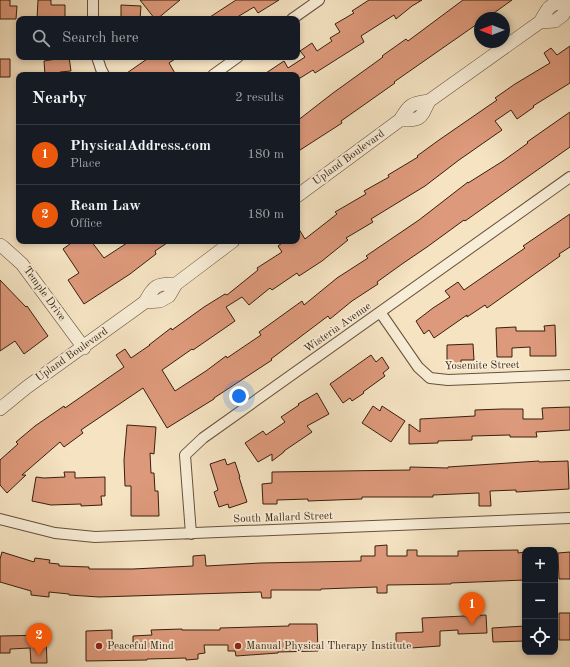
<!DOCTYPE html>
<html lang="en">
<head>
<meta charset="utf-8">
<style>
	:root { --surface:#171b24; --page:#242831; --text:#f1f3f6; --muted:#9ea1a6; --line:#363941; --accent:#ea580c }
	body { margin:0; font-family:"Old Standard TT",serif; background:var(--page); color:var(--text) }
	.controls { position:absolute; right:12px; bottom:12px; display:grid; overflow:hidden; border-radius:8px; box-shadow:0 2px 6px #0003 }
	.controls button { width:36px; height:36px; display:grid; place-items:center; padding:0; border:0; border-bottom:1px solid var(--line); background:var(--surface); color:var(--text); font:20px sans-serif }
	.compass { position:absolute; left:474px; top:12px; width:36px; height:36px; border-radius:50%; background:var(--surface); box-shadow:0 2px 6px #0003; rotate:270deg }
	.you { position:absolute; left:239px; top:396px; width:14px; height:14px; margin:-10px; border:3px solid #fff; border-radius:50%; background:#1a73e8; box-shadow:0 0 0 6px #1a73e833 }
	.badge { display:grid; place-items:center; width:26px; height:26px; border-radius:50%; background:var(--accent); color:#fff; font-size:13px; font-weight:700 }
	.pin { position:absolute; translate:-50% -33px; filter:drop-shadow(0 1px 2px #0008) }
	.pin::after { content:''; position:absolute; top:21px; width:14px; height:12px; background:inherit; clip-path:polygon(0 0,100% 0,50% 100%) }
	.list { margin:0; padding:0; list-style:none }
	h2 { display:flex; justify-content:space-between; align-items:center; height:52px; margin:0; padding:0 16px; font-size:17px }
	h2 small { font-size:13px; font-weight:400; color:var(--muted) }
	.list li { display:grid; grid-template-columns:26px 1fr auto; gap:12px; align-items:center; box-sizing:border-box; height:60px; padding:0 16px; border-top:1px solid var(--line) }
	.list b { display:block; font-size:15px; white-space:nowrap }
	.list p { margin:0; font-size:13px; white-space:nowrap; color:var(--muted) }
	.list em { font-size:13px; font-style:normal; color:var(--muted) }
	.icon { flex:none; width:22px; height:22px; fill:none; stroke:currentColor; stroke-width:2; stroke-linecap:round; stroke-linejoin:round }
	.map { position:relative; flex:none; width:570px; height:667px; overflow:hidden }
	.search { position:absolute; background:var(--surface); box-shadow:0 2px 6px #0003; left:16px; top:16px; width:284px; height:44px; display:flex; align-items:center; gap:10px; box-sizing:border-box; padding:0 14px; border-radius:8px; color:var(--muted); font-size:15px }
	.panel { position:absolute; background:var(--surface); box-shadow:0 2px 6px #0003; left:16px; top:72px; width:284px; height:172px; border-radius:8px }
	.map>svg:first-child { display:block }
	.building { fill:#dd997b; stroke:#391f0d }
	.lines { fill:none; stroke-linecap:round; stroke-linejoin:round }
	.minor-casing { stroke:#68503a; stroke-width:12 }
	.tertiary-casing { stroke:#68503a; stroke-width:14 }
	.minor { stroke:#f8edd7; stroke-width:10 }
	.tertiary { stroke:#f8edd7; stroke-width:13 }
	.poi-dot { fill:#8f2418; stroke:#f8edd7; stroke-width:1.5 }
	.labels { text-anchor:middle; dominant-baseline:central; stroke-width:3.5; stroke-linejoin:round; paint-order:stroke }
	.street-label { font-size:11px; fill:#391f0d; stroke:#f8edd7 }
	.poi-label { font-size:11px; fill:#391f0d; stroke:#f8edd7; text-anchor:start }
</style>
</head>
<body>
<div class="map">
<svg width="570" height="667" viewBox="0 0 570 667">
	<rect width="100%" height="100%" fill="#f5e3c2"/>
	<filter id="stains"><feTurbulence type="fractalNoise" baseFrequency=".005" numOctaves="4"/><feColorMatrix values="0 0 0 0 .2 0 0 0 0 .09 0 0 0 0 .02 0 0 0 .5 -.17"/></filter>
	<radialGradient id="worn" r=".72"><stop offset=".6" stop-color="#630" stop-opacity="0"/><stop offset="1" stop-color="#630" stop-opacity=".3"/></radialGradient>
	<path class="building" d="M 0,0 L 10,0 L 10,6 L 17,6 L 16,19 L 0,19 Z
		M 38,0 L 51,0 L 51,5 L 65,5 L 65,19 L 37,19 Z
		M 140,0 L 180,0 L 157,19 L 155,19 Z
		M 236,0 L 279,0 L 258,13 L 254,7 L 234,19 L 207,19 Z
		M 369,0 L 422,0 L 412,6 L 396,19 L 394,15 L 361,36 L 364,42 L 315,73 L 313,70 L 297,80 L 297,75 L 263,75 L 284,61 L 288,68 L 305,57 L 300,51 L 312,43 L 317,51 L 332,41 L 330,38 L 340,32 L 335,24 L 354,13 L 352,11 Z
		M 463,0 L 512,0 L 487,18 L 480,18 L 480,22 L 394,82 L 395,83 L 341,121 L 342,123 L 297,152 L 297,121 L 333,93 L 383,57 L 382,56 L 406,39 L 408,41 Z
		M 121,5 L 141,6 L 140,19 L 121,19 Z
		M 570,46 L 570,83 L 533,106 L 534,107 L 517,119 L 511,110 L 495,121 L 502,130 L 459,160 L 425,186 L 371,219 L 373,222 L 346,238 L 348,240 L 322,261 L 299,276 L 297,273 L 272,290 L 270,288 L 249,305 L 242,297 L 226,307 L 235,321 L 193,350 L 192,349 L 162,370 L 175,391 L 206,371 L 226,356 L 227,358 L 261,335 L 259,332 L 302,301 L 304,305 L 337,278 L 368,258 L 366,256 L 419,220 L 468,182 L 468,183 L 503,161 L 528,143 L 527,142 L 570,112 L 570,147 L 465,221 L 464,220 L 427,247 L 402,264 L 377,282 L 378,284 L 352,301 L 330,319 L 328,316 L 271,359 L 272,360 L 214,398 L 214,399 L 167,428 L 143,388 L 81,430 L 83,433 L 64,447 L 60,442 L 22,475 L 26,475 L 7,493 L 0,485 L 0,460 L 18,444 L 16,442 L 35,426 L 64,406 L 65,408 L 124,367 L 116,355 L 125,349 L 131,358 L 150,345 L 149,345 L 171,328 L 172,330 L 204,307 L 225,294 L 227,295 L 258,270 L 257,268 L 282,252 L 278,246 L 285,241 L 297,241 L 297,226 L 305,239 L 337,214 L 335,212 L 366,194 L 364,191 L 389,177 L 388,175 L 418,157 L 417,156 L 439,140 L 497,100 L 495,98 L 515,84 L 550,63 L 544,53 L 551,48 L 557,55 Z
		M 69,57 L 71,71 L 60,72 L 61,75 L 45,75 L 44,61 Z
		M 150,57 L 178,57 L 169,63 L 176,75 L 124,75 Z
		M 0,59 L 10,59 L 10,77 L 0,77 Z
		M 570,214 L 570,247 L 559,254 L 560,256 L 487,308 L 485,305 L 467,317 L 467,315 L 434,338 L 429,330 L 424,334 L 416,321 L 433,308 L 450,297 L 445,291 L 458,282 L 464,290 L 525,248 L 523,246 Z
		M 74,241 L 91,241 L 104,258 L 130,241 L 170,241 L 155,251 L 156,254 L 130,274 L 84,304 L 68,280 L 79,273 L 63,249 Z
		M 0,280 L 26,307 L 27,306 L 48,336 L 24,354 L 15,341 L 0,351 Z
		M 555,325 L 556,356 L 530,356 L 530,347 L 512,348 L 512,357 L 497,357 L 496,328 L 516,327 L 516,331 L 545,331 L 544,326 Z
		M 473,344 L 474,360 L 461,360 L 461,364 L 447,364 L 447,345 Z
		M 371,355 L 376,362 L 382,357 L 389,368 L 383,373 L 385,376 L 363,392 L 364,393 L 352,401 L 350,398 L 343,403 L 330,384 Z
		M 317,393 L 329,414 L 307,426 L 312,432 L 284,451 L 284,452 L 272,461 L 272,454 L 258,462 L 245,443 L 263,431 L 266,435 L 285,422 L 281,417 L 299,405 L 298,404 Z
		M 373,406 L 380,411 L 382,406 L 405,421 L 391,442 L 362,423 Z
		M 570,407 L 570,430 L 536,432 L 537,437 L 510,437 L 510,435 L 472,436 L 472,440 L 438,441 L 438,443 L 409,444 L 409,424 L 420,432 L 420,419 L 475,416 L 475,410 L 502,409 L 523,409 L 523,419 L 543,419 L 542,408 Z
		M 127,425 L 156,427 L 154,454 L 150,453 L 151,473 L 154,473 L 155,491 L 158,491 L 159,516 L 131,516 L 131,486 L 125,486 L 124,460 Z
		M 225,459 L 227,465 L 235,462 L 240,477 L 239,477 L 247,502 L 229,508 L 228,504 L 219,507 L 214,492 L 218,490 L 210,464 Z
		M 539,461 L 539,462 L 568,461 L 569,489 L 516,492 L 516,490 L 490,491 L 491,506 L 479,506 L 479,493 L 433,495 L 433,497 L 362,497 L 362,499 L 308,501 L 308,499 L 277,500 L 277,504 L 263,504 L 262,484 L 272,483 L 272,472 L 410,470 L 410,467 L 448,468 L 448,467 Z
		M 64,472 L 75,472 L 75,478 L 105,477 L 105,496 L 101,496 L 102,505 L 81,506 L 81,504 L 51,505 L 32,501 L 36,477 L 44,478 L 65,477 Z
		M 387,545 L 387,556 L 407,556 L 407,550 L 417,550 L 417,556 L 458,556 L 458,551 L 518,550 L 518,553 L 525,552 L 525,580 L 451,583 L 451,584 L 387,585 L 387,593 L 377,593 L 377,587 L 321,589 L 321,590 L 271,590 L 271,598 L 262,598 L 261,592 L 99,597 L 69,595 L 69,594 L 49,592 L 49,597 L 31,595 L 31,591 L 0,582 L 0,559 L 2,552 L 34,562 L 35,558 L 50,560 L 49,563 L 59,564 L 59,566 L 89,567 L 89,569 L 133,569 L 193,566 L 193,556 L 205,555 L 206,566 L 261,563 L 361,561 L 361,556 L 375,556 L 375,546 Z
		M 570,552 L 570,579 L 559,579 L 558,553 Z
		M 559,613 L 570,613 L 570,640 L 559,640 Z
		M 486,615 L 487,633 L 458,634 L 458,630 L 440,631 L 440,646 L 396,649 L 396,633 L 423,632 L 422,618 Z
		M 289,624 L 317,624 L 318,651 L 278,652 L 278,653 L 236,656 L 235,651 L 228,651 L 228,645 L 204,645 L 205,653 L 198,654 L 198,659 L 186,660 L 186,658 L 147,659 L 147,660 L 86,661 L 86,631 L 112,630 L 112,646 L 133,645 L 133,636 L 152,635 L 151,630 L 182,629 L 182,630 L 220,630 L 220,628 L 289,626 Z
		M 525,626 L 525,641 L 493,642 L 492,628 Z
		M 46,635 L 47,663 L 31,663 L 30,648 L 10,649 L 10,653 L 0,653 L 0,636 Z"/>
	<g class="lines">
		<defs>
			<path id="minor" d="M 93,19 L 93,0
				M 292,19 L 319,0
				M 97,57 L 101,69 L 104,75
				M 213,75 L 238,57
				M 380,312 L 418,367 L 430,378 L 448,380 L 570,375
				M 0,519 L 55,533 L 95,537 L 570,518
				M 191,534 L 185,455 L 203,438 L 570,177"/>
			<path id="tertiary" d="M 540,22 L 555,21 L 563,15 L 570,2
				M 400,120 C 421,120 420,120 429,101 L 540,22 C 550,5 549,3 569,3
				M 297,196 L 400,120 C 409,105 411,103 429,101
				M 0,245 L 3,247 L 22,264 L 84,348
				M 145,302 L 160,301 L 169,296 L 176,284 L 233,241
				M 0,409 L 27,387 L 145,302 C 154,286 156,283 176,284"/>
		</defs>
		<use href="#minor" class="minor-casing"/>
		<use href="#tertiary" class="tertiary-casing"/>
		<use href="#minor" class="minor"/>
		<use href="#tertiary" class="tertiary"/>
	</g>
	<g class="poi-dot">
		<circle cx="99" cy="646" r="4"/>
		<circle cx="238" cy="646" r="4"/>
	</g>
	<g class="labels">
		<g class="street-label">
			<text transform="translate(349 158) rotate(-36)">Upland Boulevard</text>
			<text transform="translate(44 294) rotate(54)">Temple Drive</text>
			<text transform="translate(338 328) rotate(-35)">Wisteria Avenue</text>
			<text transform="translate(72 355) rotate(-35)">Upland Boulevard</text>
			<text transform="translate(482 366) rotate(-1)">Yosemite Street</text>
			<text transform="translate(283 518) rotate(-2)">South Mallard Street</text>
		</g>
		<g class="poi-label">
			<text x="107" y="646">Peaceful Mind</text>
			<text x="246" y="646">Manual Physical Therapy Institute</text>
		</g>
	</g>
	<rect width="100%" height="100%" filter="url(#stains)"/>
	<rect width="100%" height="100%" fill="url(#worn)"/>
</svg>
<div class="controls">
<button>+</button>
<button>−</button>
<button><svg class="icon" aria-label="locate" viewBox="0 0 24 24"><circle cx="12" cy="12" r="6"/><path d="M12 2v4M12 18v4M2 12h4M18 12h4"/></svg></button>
</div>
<svg class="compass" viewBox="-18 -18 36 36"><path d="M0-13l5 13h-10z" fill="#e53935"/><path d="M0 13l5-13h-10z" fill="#9ea1a6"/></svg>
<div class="you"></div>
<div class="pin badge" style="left:472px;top:625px">1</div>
<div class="pin badge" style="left:39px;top:656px">2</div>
<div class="search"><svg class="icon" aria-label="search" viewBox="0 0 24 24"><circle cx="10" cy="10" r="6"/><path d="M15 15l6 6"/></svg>Search here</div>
<section class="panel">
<h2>Nearby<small>2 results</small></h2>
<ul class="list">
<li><span class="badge">1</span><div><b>PhysicalAddress.com</b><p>Place</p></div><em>180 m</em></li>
<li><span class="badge">2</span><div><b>Ream Law</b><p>Office</p></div><em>180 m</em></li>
</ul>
</section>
</div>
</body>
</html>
